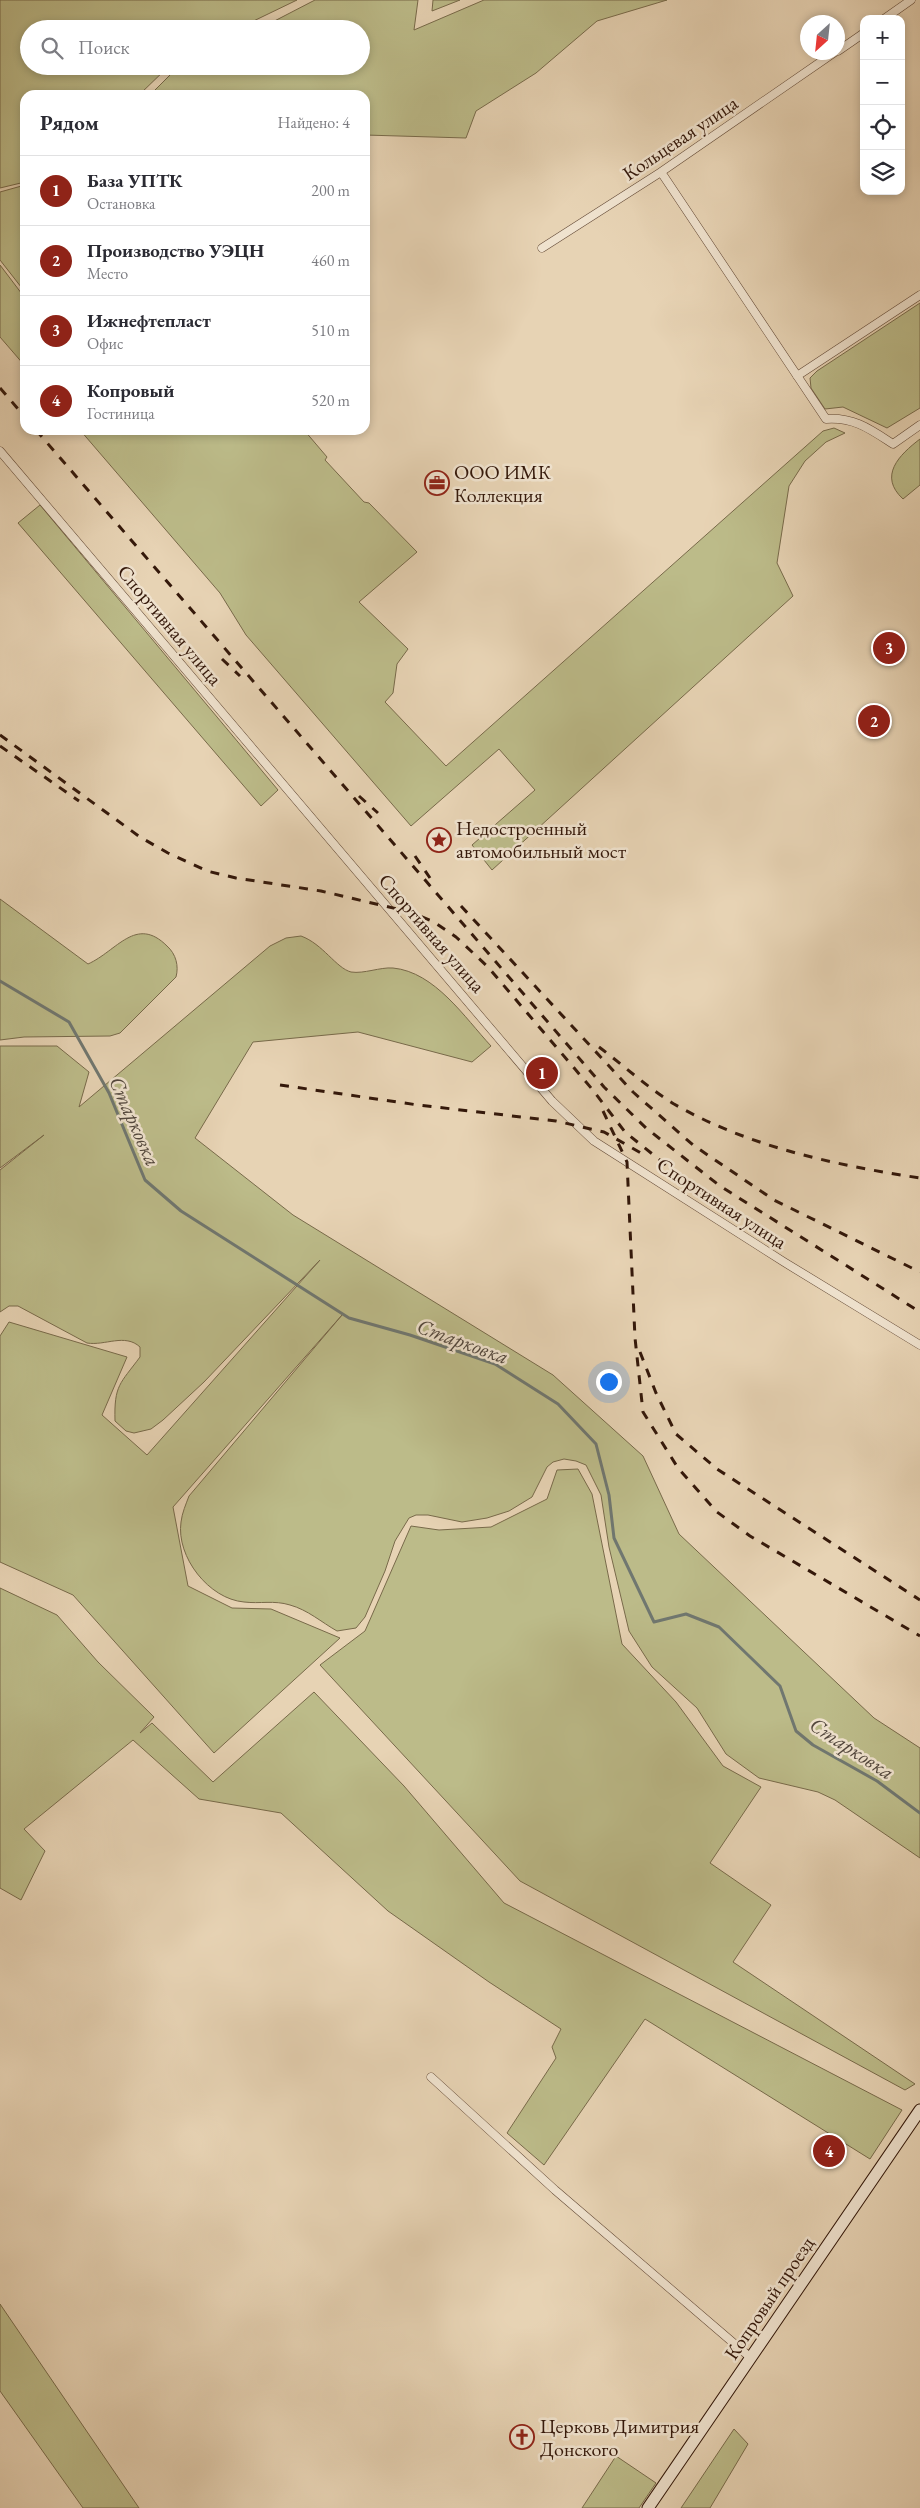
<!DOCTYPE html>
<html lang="ru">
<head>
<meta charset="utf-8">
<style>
	:root { --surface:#fff; --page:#f7f7f7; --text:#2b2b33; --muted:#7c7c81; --line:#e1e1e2; --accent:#8f2418 }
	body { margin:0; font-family:"EB Garamond",serif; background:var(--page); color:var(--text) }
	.controls { position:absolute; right:15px; top:15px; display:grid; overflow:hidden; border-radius:10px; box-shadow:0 2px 8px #0003 }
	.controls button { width:45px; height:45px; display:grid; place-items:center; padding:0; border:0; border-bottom:1px solid var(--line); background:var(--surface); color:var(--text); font:25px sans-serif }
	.compass { position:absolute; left:800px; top:15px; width:45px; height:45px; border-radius:50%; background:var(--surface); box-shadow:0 2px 8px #0003; rotate:207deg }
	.you { position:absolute; left:608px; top:1381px; width:18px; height:18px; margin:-12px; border:4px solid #fff; border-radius:50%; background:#1a73e8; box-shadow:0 0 0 8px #1a73e833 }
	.badge { display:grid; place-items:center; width:32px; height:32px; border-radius:50%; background:var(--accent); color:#fff; font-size:16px; font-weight:700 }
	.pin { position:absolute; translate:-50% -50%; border:2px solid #fff; box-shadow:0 1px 5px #0006 }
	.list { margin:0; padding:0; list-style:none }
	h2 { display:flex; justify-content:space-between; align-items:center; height:65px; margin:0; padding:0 20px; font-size:21px }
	h2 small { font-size:16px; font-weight:400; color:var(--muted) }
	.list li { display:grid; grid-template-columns:32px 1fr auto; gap:15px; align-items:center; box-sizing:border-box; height:70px; padding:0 20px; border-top:1px solid var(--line) }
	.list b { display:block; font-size:19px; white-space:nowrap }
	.list p { margin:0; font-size:16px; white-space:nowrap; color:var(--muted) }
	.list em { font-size:16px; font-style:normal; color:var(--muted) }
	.icon { flex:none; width:28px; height:28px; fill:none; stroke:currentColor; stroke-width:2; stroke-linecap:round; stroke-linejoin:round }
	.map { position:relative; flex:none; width:920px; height:2508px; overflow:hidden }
	.search { position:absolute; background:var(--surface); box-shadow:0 2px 8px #0003; left:20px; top:20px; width:350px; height:55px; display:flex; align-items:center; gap:12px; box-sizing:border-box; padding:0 18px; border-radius:28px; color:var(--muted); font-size:19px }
	.panel { position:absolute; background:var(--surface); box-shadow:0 2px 8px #0003; left:20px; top:90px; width:350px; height:345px; border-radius:15px }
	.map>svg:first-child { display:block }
	.green { fill:#bcbb89; stroke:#786a4a }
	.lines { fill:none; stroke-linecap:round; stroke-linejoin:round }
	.stream { stroke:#707770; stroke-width:3 }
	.minor-casing { stroke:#614734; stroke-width:9 }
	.secondary-casing { stroke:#34180a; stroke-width:13 }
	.minor { stroke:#efe2ce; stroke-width:8 }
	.secondary { stroke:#efe2ce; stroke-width:11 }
	.rail { stroke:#34180a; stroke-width:3; stroke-dasharray:9 9; stroke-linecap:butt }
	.labels { text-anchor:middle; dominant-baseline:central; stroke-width:5; stroke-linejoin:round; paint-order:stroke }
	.street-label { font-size:20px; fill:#34180a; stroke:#efe2ce }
	.poi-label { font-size:20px; fill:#34180a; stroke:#efe2ce; text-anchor:start }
	.water-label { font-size:21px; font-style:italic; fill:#52473d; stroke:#efe2ce }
</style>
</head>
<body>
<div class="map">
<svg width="920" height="2508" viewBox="0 0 920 2508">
	<rect width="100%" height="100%" fill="#e7d3b4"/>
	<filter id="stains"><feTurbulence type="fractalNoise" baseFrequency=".004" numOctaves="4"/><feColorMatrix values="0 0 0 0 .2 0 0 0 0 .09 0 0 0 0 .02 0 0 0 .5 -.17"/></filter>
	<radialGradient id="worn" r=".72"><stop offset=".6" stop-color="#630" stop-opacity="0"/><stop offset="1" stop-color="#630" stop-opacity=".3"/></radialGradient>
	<path class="green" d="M 0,0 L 297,0 L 237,29 L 29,29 L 29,66 L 169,66 L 139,95 L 25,95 L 25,182 L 0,188 Z
		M 315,0 L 418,0 L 414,30 L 484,0 L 667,0 L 597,21 L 536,73 L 476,111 L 466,138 L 365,135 L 365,95 L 150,95 L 174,71 L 184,66 L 361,66 L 361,29 L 259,29 Z
		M 433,0 L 460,0 L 432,11 Z
		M 25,185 L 25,292 L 0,260 L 0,192 Z
		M 0,265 L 25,298 L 25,366 L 0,337 Z
		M 920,303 L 920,408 L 887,428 L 843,407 L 825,409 L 811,388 L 810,378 L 817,371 Z
		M 834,428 L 845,433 L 826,442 L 805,461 L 789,486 L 777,563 L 793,596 L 492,870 L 472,845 L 535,790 L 499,749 L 411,826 L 246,635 L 220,593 L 80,430 L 304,430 L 327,457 L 325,460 L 364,502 L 369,503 L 417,552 L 359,602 L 408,649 L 397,664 L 393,693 L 385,702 L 446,766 L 823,431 Z
		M 920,439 L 920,485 L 903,499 C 878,476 899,455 920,439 Z
		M 40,505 L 278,790 L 261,806 L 18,523 Z
		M 0,899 L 88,964 C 117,951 136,915 167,946 C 176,954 179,966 176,977 L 120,1033 L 110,1036 L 24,1037 L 0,1040 Z
		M 301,936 C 323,944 336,968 351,972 C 364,974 380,967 393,968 C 435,972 465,1018 491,1046 L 472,1062 L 358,1032 L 253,1042 L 195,1138 L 293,1215 L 553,1375 L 643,1456 L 679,1534 L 874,1718 L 920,1748 L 920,1858 L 835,1800 L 818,1792 L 759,1778 L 726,1754 L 697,1708 L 652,1667 L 629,1631 L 609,1547 L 601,1495 L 586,1465 L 576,1461 L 564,1459 L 553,1462 L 547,1467 L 532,1497 L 509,1511 L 487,1518 L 462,1522 L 428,1515 L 416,1515 L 409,1518 L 395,1541 L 385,1571 L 365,1617 L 356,1628 L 337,1631 C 321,1622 308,1610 290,1605 C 274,1600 260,1604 244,1602 C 209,1599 176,1557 181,1522 C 182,1513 186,1504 189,1496 L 342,1315 L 173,1507 L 188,1586 L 232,1608 L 271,1609 L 340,1638 L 214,1753 L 73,1595 L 0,1562 L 0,1336 L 9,1322 L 127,1357 L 102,1415 L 147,1455 L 320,1260 L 204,1382 L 163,1420 L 151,1429 L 134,1433 L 126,1431 L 115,1421 C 114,1385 120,1384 140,1357 L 140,1347 C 125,1333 105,1346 87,1343 L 18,1306 L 9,1306 L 0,1312 L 0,1170 L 44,1135 L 0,1168 L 0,1046 L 57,1046 L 89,1072 L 79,1107 L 270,946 L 286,938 Z
		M 578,1469 L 592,1494 L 622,1644 L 676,1702 L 723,1766 L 761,1787 L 710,1863 L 771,1905 L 733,1962 L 915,2084 L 905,2090 L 520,1881 L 320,1665 L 365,1631 L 411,1526 L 439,1530 L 491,1527 L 547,1499 L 557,1470 Z
		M 0,1588 L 57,1615 L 98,1662 L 154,1717 L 140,1733 L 152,1723 L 213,1782 L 314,1692 L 404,1786 L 504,1903 L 902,2110 L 870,2159 L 645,2019 L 544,2165 L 507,2133 L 556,2058 L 552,2047 L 561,2029 L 489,1982 L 388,1911 L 281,1813 L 199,1799 L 133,1740 L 24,1829 L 45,1851 L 21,1900 L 0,1888 Z
		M 0,2304 L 139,2508 L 83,2508 L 0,2391 Z
		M 734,2429 L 748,2444 L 710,2508 L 681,2508 Z
		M 616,2456 L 656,2483 L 639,2508 L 582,2508 Z"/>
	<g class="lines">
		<path class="stream" d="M 0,981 L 69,1022 L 109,1093 L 145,1180 L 181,1211 L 349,1318 L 410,1335 L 495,1364 L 558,1404 L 596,1444 L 609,1495 L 614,1538 L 654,1622 L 686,1614 L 719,1627 L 780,1686 L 796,1731 L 813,1745 L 877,1781 L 920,1813"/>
		<defs>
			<path id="minor" d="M 884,19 L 911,0
				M 838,51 L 864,33
				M 661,172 L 826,419 C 854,417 870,429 893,444 L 920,425
				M 542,248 L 661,172 L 835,52
				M 797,376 L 920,295
				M 0,451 L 552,1101 L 594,1141 L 784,1262 L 920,1345
				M 431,2077 L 555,2190 L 751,2358"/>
			<path id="secondary" d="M 648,2508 L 920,2110"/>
		</defs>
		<use href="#minor" class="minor-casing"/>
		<use href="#secondary" class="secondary-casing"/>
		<use href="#minor" class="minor"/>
		<use href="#secondary" class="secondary"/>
		<path class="rail" d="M 0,388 L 25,417
			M 36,430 L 604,1087 L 646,1128 L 720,1186 L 920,1312
			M 222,659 L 240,676
			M 0,735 L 140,837 L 168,853 L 207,871 L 236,878 L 321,891 L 410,912 L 434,922 L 456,937 L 488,967 L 592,1089 L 625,1132 L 737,1222
			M 0,746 L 79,801
			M 359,796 L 378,813
			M 415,856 L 430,878
			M 461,906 L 633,1092 L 693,1145 L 774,1200 L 920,1272
			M 599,1047 C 623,1065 648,1088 674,1104 C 749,1147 835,1165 920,1178
			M 280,1085 L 418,1105 L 556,1121 L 604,1132 L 641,1153
			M 603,1111 L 627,1162 L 635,1338 L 643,1412 L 678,1468 L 717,1512 L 750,1536 L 920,1636
			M 640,1352 L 656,1393 L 676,1434 L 717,1469 L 920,1600"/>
	</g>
	<defs>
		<symbol id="office-ring" viewBox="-11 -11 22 22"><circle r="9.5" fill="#efe2ce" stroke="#8f2418" stroke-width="1.5"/><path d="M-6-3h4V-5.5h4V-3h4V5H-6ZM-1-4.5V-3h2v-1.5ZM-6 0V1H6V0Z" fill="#8f2418"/></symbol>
		<symbol id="sight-ring" viewBox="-11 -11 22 22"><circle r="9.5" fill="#efe2ce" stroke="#8f2418" stroke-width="1.5"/><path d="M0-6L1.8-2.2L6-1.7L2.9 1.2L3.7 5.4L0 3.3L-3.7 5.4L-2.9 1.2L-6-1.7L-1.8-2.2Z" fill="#8f2418"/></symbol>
		<symbol id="church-ring" viewBox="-11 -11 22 22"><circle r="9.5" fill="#efe2ce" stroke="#8f2418" stroke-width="1.5"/><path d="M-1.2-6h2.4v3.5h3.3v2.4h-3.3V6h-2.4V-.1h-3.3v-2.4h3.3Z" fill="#8f2418"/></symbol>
	</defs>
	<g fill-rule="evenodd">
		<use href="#office-ring" x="423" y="469" width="28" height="28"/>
		<use href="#sight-ring" x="425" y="826" width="28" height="28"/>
		<use href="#church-ring" x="508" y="2423" width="28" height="28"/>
	</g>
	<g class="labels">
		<g class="street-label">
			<text transform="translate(680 138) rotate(-34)">Кольцевая улица</text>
			<text transform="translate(170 625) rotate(50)">Спортивная улица</text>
			<text transform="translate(432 933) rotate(49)">Спортивная улица</text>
			<text transform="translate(722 1203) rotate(33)">Спортивная улица</text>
			<text transform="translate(769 2298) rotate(-56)">Копровый проезд</text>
		</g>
		<g class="poi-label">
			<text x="454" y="472">ООО ИМК<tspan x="454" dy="23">Коллекция</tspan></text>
			<text x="456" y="828">Недостроенный<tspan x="456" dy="23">автомобильный мост</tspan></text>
			<text x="540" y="2426">Церковь Димитрия<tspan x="540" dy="23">Донского</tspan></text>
		</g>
		<g class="water-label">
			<text transform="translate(135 1121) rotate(66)">Старковка</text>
			<text transform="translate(463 1341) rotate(20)">Старковка</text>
			<text transform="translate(852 1748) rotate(33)">Старковка</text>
		</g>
	</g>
	<rect width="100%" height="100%" filter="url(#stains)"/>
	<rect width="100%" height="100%" fill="url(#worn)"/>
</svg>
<div class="controls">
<button>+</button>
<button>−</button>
<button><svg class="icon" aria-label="locate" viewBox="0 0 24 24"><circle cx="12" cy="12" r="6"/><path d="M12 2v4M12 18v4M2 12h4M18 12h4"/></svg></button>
<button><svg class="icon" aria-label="layers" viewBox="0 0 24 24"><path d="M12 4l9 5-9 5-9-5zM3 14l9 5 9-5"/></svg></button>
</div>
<svg class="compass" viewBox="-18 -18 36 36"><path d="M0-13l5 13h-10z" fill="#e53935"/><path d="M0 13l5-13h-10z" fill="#7c7c81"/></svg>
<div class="you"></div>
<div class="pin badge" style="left:542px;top:1073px">1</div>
<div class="pin badge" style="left:874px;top:721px">2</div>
<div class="pin badge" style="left:889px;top:648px">3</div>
<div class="pin badge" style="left:829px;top:2151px">4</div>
<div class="search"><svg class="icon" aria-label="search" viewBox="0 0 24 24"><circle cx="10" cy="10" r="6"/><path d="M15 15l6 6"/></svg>Поиск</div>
<section class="panel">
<h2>Рядом<small>Найдено: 4</small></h2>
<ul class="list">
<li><span class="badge">1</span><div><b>База УПТК</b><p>Остановка</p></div><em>200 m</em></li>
<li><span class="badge">2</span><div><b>Производство УЭЦН</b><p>Место</p></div><em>460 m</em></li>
<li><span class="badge">3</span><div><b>Ижнефтепласт</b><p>Офис</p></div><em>510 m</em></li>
<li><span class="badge">4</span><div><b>Копровый</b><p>Гостиница</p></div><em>520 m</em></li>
</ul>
</section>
</div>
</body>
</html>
